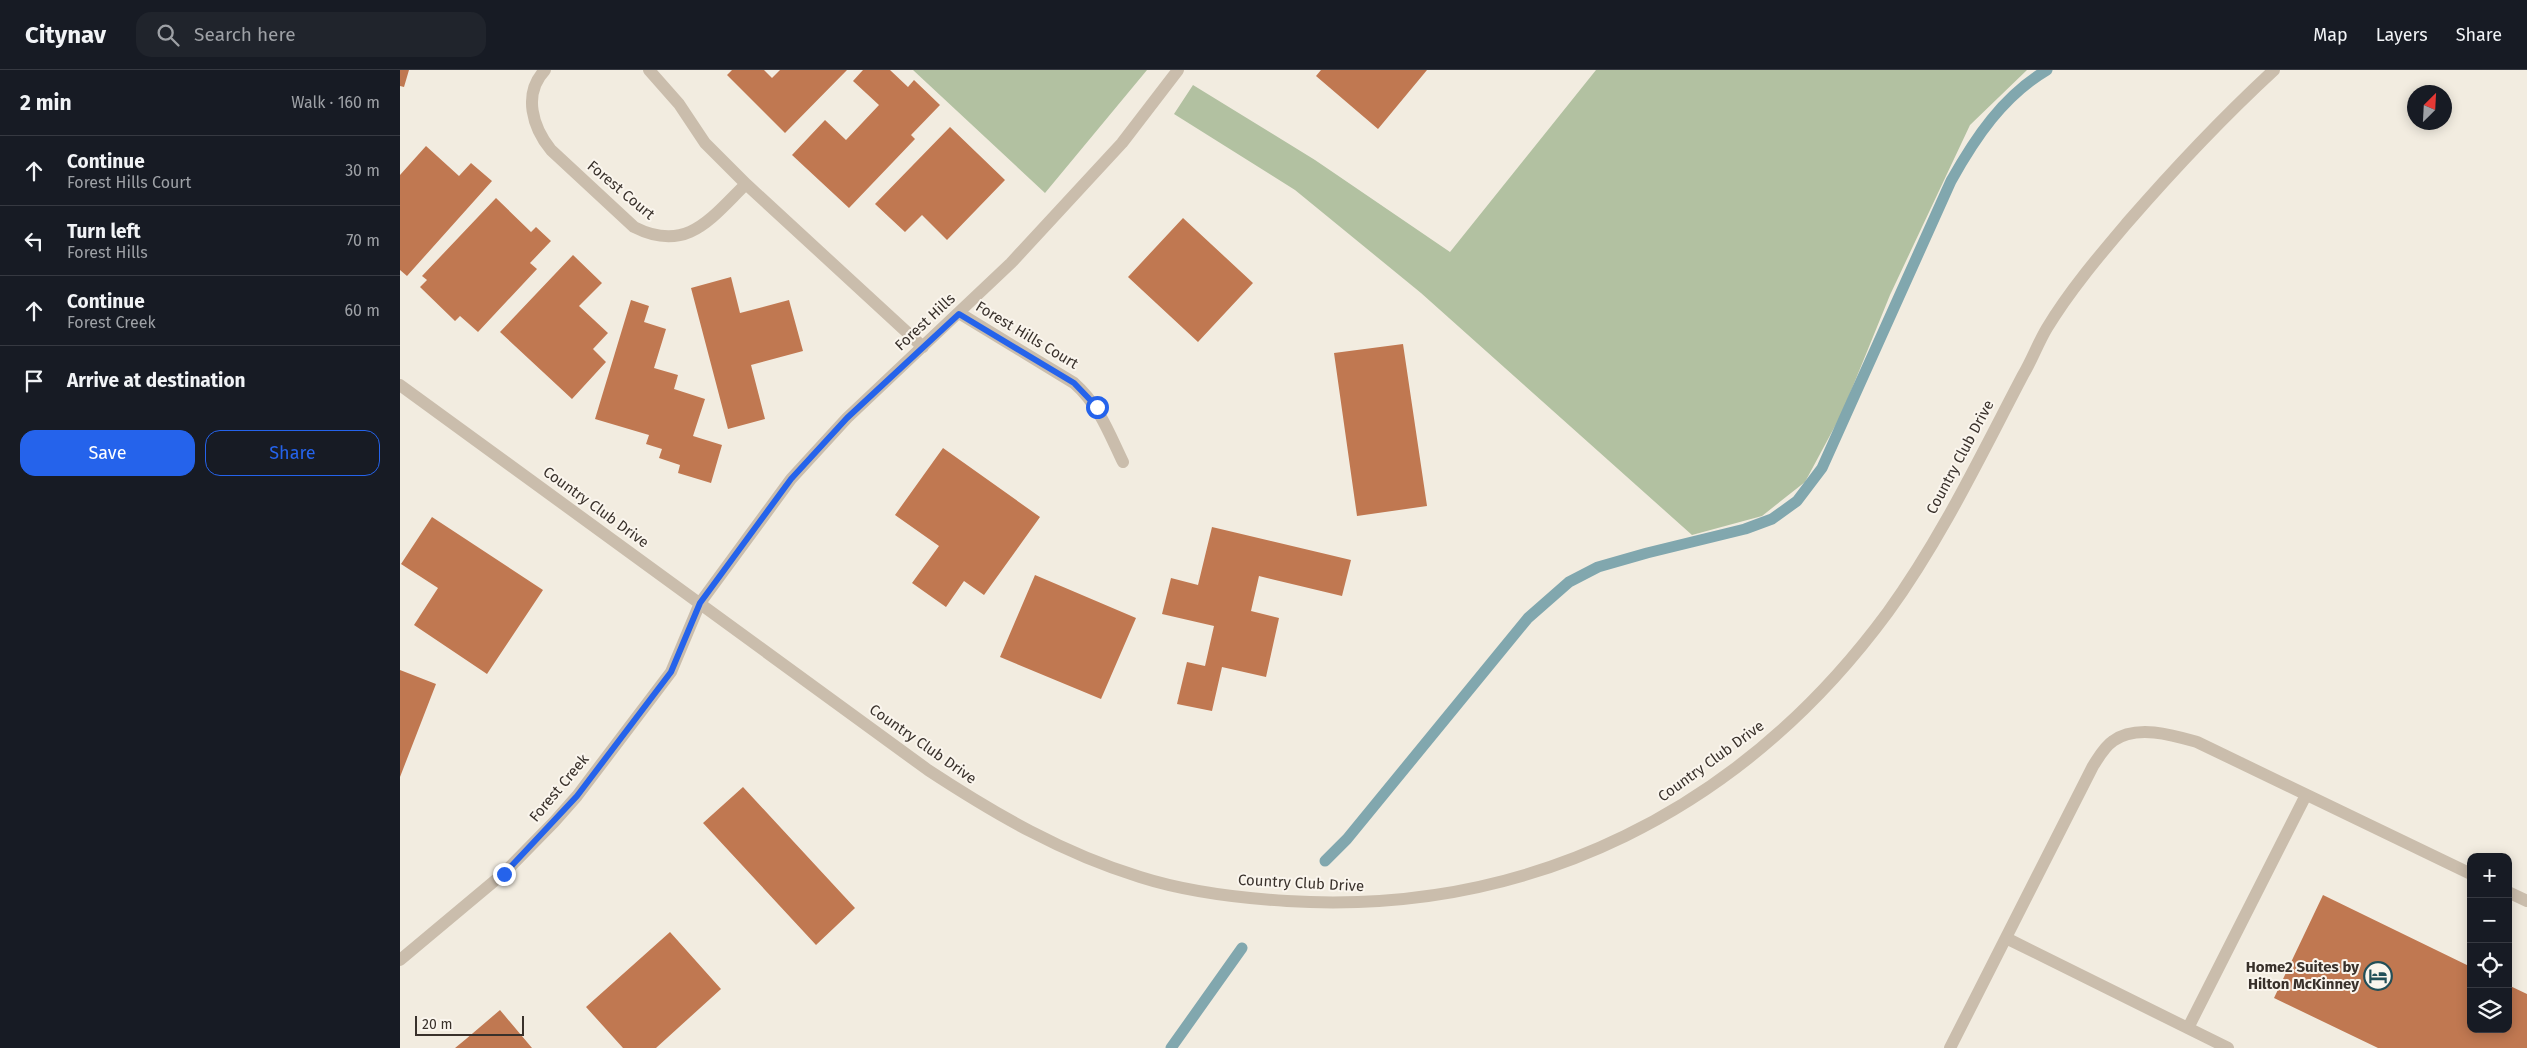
<!DOCTYPE html>
<html lang="en">
<head>
<meta charset="utf-8">
<style>
	:root { --surface:#171b24; --page:#20242c; --text:#f1f3f6; --muted:#9ea1a6; --line:#363941; --accent:#2563eb }
	body { margin:0; font-family:"Fira Sans",sans-serif; background:var(--page); color:var(--text) }
	.controls { position:absolute; right:15px; bottom:15px; display:grid; overflow:hidden; border-radius:10px; box-shadow:0 2px 12px #0003 }
	.controls button { width:45px; height:45px; display:grid; place-items:center; padding:0; border:0; border-bottom:1px solid var(--line); background:var(--surface); color:var(--text); font:25px sans-serif }
	.compass { position:absolute; left:2007px; top:15px; width:45px; height:45px; border-radius:50%; background:var(--surface); box-shadow:0 2px 12px #0003; rotate:24deg }
	.scale { position:absolute; left:15px; bottom:12px; width:109px; box-sizing:border-box; padding-left:5px; border:2px solid #39312b; border-top:0; font-size:14px; line-height:18px; white-space:nowrap; color:#39312b; -webkit-text-stroke:4px #faf5ed; paint-order:stroke }
	.stop { position:absolute; width:15px; height:15px; margin:-11px; border:4px solid #2563eb; border-radius:50%; background:#fff }
	.stop.end { background:#2563eb; border-color:#fff; box-shadow:0 1px 5px #0008 }
	.list { margin:0; padding:0; list-style:none }
	h2 { display:flex; justify-content:space-between; align-items:center; height:65px; margin:0; padding:0 20px; font-size:21px }
	h2 small { font-size:16px; font-weight:400; color:var(--muted) }
	.list li { display:grid; grid-template-columns:32px 1fr auto; gap:15px; align-items:center; box-sizing:border-box; height:70px; padding:0 20px; border-top:1px solid var(--line) }
	.list b { display:block; font-size:19px; white-space:nowrap }
	.list p { margin:0; font-size:16px; white-space:nowrap; color:var(--muted) }
	.list em { font-size:16px; font-style:normal; color:var(--muted) }
	.actions { display:flex; gap:10px; padding:15px 20px }
	.actions a { flex:1; padding:11px 0; border:1px solid var(--accent); border-radius:15px; text-align:center; font-size:18px; color:var(--accent) }
	.actions .main { background:var(--accent); color:#fff }
	.icon { flex:none; width:28px; height:28px; fill:none; stroke:currentColor; stroke-width:2; stroke-linecap:round; stroke-linejoin:round }
	.map { position:relative; flex:none; width:2127px; height:978px; overflow:hidden }
	header { display:flex; align-items:center; gap:30px; box-sizing:border-box; height:70px; padding:0 25px; background:var(--surface); border-bottom:1px solid var(--line) }
	header strong { font-size:24px }
	nav { display:flex; gap:28px; margin-inline-start:auto; font-size:18px }
	.search { width:350px; height:45px; background:var(--page); display:flex; align-items:center; gap:12px; box-sizing:border-box; padding:0 18px; border-radius:15px; color:var(--muted); font-size:19px }
	main { display:flex }
	aside { flex:1; background:var(--surface) }
	.map>svg:first-child { display:block }
	.green { fill:#b2c1a1 }
	.lines { fill:none; stroke-linecap:round; stroke-linejoin:round }
	.stream { stroke:#81a7ae; stroke-width:11 }
	.building { fill:#c07851 }
	.minor { stroke:#cabdac; stroke-width:12 }
	.route { stroke:#2563eb; stroke-width:6 }
	.labels { text-anchor:middle; dominant-baseline:central; stroke-width:4; stroke-linejoin:round; paint-order:stroke }
	.street-label { font-size:15px; fill:#39312b; stroke:#faf5ed }
	.poi-label { font-size:15px; font-weight:bold; fill:#39312b; stroke:#faf5ed; text-anchor:end }
</style>
</head>
<body>
<header>
<strong>Citynav</strong>
<div class="search"><svg class="icon" aria-label="search" viewBox="0 0 24 24"><circle cx="10" cy="10" r="6"/><path d="M15 15l6 6"/></svg>Search here</div>
<nav><a>Map</a><a>Layers</a><a>Share</a></nav>
</header>
<main>
<aside>
<h2>2 min<small>Walk · 160 m</small></h2>
<ul class="list">
<li><svg class="icon" aria-label="ahead" viewBox="0 0 24 24"><path d="M12 20V5M6 11l6-6 6 6"/></svg><div><b>Continue</b><p>Forest Hills Court</p></div><em>30 m</em></li>
<li><svg class="icon" aria-label="left" viewBox="0 0 24 24"><path d="M17 20v-9H6M10 6l-5 5 5 5"/></svg><div><b>Turn left</b><p>Forest Hills</p></div><em>70 m</em></li>
<li><svg class="icon" aria-label="ahead" viewBox="0 0 24 24"><path d="M12 20V5M6 11l6-6 6 6"/></svg><div><b>Continue</b><p>Forest Creek</p></div><em>60 m</em></li>
<li><svg class="icon" aria-label="arrive" viewBox="0 0 24 24"><path d="M6 21V4h12l-3 4 3 4H6"/></svg><div><b>Arrive at destination</b></div></li>
</ul>
<div class="actions"><a class="main">Save</a><a>Share</a></div>
</aside>
<div class="map">
<svg width="2127" height="978" viewBox="0 0 2127 978">
	<rect width="100%" height="100%" fill="#f2ece0"/>
	<path class="green" d="M 513,0 L 747,0 L 645,123 Z
		M 1196,0 L 1627,0 L 1570,55 L 1490,225 L 1442,343 L 1405,412 L 1362,446 L 1292,465 L 1021,223 L 895,120 L 774,44 L 793,15 L 915,90 L 1050,182 Z"/>
	<g class="lines">
		<path class="stream" d="M 925,791 L 947,769 L 1128,548 L 1169,512 L 1198,497 L 1247,483 L 1345,459 L 1372,449 L 1397,431 L 1422,398 L 1551,111 C 1575,68 1603,26 1647,0
			M 771,978 L 842,878"/>
	</g>
	<path class="building" d="M 0,0 L 9,0 L 4,17 L 0,16 Z
		M 332,0 L 364,0 L 372,8 L 380,0 L 447,0 L 385,63 L 327,5 Z
		M 463,0 L 490,0 L 508,17 L 514,10 L 540,35 L 511,65 L 515,69 L 449,138 L 392,85 L 425,50 L 446,70 L 479,35 L 453,11 Z
		M 921,0 L 1027,0 L 978,59 L 916,6 Z
		M 550,57 L 605,110 L 547,170 L 522,145 L 505,162 L 475,134 Z
		M 26,76 L 59,106 L 71,93 L 92,111 L 7,206 L 0,200 L 0,105 Z
		M 96,128 L 131,162 L 136,157 L 151,171 L 130,193 L 137,199 L 78,262 L 60,246 L 55,251 L 20,217 L 27,210 L 22,206 Z
		M 783,148 L 853,213 L 798,272 L 728,207 Z
		M 173,185 L 202,213 L 179,236 L 208,263 L 193,279 L 206,292 L 172,329 L 100,262 Z
		M 331,207 L 340,243 L 389,230 L 403,281 L 351,295 L 365,349 L 328,359 L 291,218 Z
		M 231,230 L 249,236 L 244,252 L 266,259 L 254,298 L 278,305 L 274,319 L 305,329 L 293,366 L 322,375 L 311,413 L 278,403 L 280,395 L 259,388 L 262,379 L 246,374 L 249,365 L 195,349 Z
		M 1003,274 L 1027,436 L 957,446 L 934,283 Z
		M 543,378 L 640,447 L 584,525 L 564,511 L 546,537 L 512,513 L 539,476 L 495,445 Z
		M 32,447 L 143,520 L 87,604 L 14,555 L 38,518 L 1,494 Z
		M 812,457 L 951,490 L 942,526 L 859,506 L 851,541 L 879,548 L 866,607 L 822,597 L 812,641 L 777,634 L 787,592 L 805,596 L 814,556 L 762,544 L 771,508 L 798,515 Z
		M 635,505 L 736,548 L 701,629 L 600,587 Z
		M 0,600 L 36,614 L 0,707 Z
		M 343,717 L 455,838 L 416,875 L 303,753 Z
		M 1923,825 L 2071,897 L 2071,959 L 2108,959 L 2108,915 L 2127,924 L 2127,978 L 1978,978 L 1874,928 Z
		M 270,862 L 321,919 L 256,978 L 223,978 L 186,937 Z
		M 100,940 L 132,978 L 55,978 L 66,969 Z"/>
	<g class="lines">
		<path class="minor" d="M 145,0 C 122,24 133,58 151,80 L 234,157 C 287,184 311,148 346,114 L 305,73 L 279,34 L 249,0
			M 346,114 L 523,277
			M 559,243 L 674,313 C 699,335 709,363 723,392
			M 0,315 L 528,700 C 595,744 662,783 740,807 C 787,822 838,828 887,831 C 1132,846 1343,739 1488,542 C 1541,469 1581,385 1623,305 C 1632,290 1638,273 1647,258 C 1670,220 1699,186 1727,153 C 1774,99 1822,48 1874,0
			M 2108,822 L 2127,831
			M 1606,868 L 1828,978
			M 0,890 L 104,803 L 154,752 L 177,726 L 271,602 L 300,533 L 391,409 L 447,348 L 611,193 L 722,73 L 778,0
			M 1788,958 L 1906,725
			M 1550,978 L 1693,696 C 1699,687 1704,677 1713,671 C 1736,654 1773,665 1797,672 L 2071,804"/>
	</g>
	<g class="lines">
		<path class="route" d="M 104,804 L 177,726 L 271,602 L 300,533 L 391,409 L 447,348 L 559,244 L 674,313 L 697,337"/>
	</g>
	<defs>
		<symbol id="hotel-ring" viewBox="-11 -11 22 22"><circle r="9.5" fill="#faf5ed" stroke="#224f58" stroke-width="1.5"/><path d="M-6-4.5h1.5V1H6V5H4.5V3h-9V5H-6ZM-4 0a1.8 1.8 0 1 1 3.6 0ZM.5 0V-2.5h3Q6-2.5 6 0Z" fill="#224f58"/></symbol>
	</defs>
	<g fill-rule="evenodd">
		<use href="#hotel-ring" x="1962" y="890" width="32" height="32"/>
	</g>
	<g class="labels">
		<g class="street-label">
			<text transform="translate(221 120) rotate(40)">Forest Court</text>
			<text transform="translate(525 252) rotate(-43)">Forest Hills</text>
			<text transform="translate(627 265) rotate(31)">Forest Hills Court</text>
			<text transform="translate(1560 387) rotate(-62)">Country Club Drive</text>
			<text transform="translate(196 437) rotate(36)">Country Club Drive</text>
			<text transform="translate(523 674) rotate(35)">Country Club Drive</text>
			<text transform="translate(1311 691) rotate(-36)">Country Club Drive</text>
			<text transform="translate(159 718) rotate(-50)">Forest Creek</text>
			<text transform="translate(901 813) rotate(3)">Country Club Drive</text>
		</g>
		<g class="poi-label">
			<text x="1959" y="897">Home2 Suites by<tspan x="1959" dy="17">Hilton McKinney</tspan></text>
		</g>
	</g>
</svg>
<div class="controls">
<button>+</button>
<button>−</button>
<button><svg class="icon" aria-label="locate" viewBox="0 0 24 24"><circle cx="12" cy="12" r="6"/><path d="M12 2v4M12 18v4M2 12h4M18 12h4"/></svg></button>
<button><svg class="icon" aria-label="layers" viewBox="0 0 24 24"><path d="M12 4l9 5-9 5-9-5zM3 14l9 5 9-5"/></svg></button>
</div>
<svg class="compass" viewBox="-18 -18 36 36"><path d="M0-13l5 13h-10z" fill="#e53935"/><path d="M0 13l5-13h-10z" fill="#9ea1a6"/></svg>
<div class="scale">20 m</div>
<div class="stop" style="left:697px;top:337px"></div>
<div class="stop end" style="left:104px;top:804px"></div>
</div>
</main>
</body>
</html>
